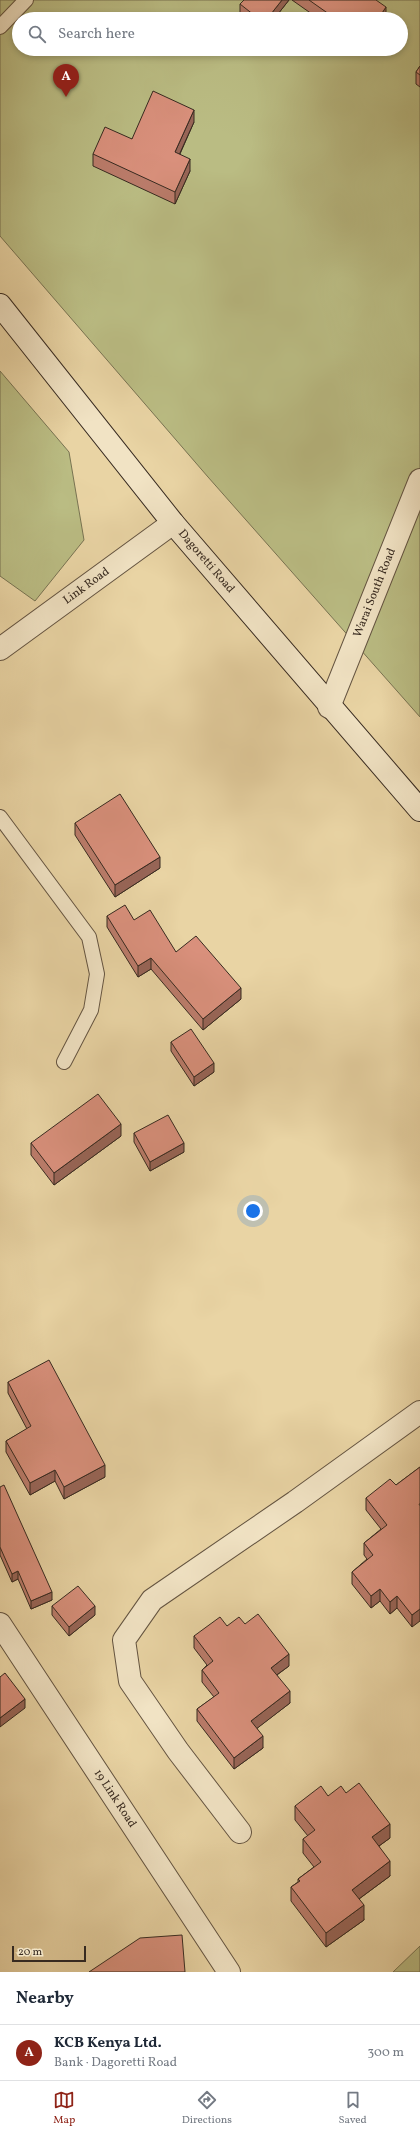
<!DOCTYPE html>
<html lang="en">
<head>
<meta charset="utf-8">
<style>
	:root { --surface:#fff; --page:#f6f6f7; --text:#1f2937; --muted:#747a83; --line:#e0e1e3; --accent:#8f2418 }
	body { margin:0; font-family:Vollkorn,serif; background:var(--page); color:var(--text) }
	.scale { position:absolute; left:12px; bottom:10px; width:74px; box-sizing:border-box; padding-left:4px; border:2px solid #372a20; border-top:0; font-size:11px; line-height:14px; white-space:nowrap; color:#372a20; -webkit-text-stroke:3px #f1e3c4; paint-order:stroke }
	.you { position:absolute; left:253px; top:1211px; width:14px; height:14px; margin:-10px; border:3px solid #fff; border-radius:50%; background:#1a73e8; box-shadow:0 0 0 6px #1a73e833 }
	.badge { display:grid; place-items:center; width:26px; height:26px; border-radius:50%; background:var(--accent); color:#fff; font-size:13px; font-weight:700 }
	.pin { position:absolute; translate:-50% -33px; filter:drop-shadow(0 1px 2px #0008) }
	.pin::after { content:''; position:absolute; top:21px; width:14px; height:12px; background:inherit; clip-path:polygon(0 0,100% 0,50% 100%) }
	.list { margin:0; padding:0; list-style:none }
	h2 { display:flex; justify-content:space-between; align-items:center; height:52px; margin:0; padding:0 16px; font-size:17px }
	h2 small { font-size:13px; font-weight:400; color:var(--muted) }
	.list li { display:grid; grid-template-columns:26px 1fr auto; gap:12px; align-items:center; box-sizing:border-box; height:56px; padding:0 16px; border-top:1px solid var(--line) }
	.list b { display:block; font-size:15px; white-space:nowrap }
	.list p { margin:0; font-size:13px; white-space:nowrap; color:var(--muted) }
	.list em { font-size:13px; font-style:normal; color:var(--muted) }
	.icon { flex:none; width:22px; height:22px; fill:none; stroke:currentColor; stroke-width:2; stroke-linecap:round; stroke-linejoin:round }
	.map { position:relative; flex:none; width:420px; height:1972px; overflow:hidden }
	.search { position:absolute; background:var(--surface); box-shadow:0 2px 6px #0003; left:12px; right:12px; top:12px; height:44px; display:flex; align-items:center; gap:10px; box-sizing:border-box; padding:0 14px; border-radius:22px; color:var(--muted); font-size:15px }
	.sheet { height:108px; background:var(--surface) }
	nav { display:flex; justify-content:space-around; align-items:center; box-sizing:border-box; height:56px; border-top:1px solid var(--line); background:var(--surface); font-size:11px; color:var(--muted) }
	nav a { display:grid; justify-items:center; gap:2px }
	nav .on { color:var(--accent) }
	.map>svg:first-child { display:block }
	.green { fill:#babc83; stroke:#787352; fill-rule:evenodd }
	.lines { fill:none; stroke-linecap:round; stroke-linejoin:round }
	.lane-casing { stroke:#645441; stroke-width:16 }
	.street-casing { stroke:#645441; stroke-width:24 }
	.secondary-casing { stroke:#372a20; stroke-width:24 }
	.lane { stroke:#f1e3c4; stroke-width:14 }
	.street { stroke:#f1e3c4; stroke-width:22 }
	.secondary { stroke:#f1e3c4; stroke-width:22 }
	.wall { fill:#bb7c6b; stroke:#372a20 }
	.shaded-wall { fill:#986557; stroke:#372a20 }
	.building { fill:#d9907c; stroke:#372a20 }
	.labels { text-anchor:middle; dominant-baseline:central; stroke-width:3; stroke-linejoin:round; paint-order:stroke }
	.street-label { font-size:12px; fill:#372a20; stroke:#f1e3c4 }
</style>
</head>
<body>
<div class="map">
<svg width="420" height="1972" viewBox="0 0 420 1972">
	<rect width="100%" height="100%" fill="#e9d4a4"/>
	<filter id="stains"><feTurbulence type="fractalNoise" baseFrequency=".005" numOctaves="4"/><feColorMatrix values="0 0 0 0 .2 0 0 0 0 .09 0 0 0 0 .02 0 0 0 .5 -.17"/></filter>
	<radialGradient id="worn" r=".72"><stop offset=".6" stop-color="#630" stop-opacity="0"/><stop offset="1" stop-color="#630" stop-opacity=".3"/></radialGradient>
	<path class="green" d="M 0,0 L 420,0 L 420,717 L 208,477 L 0,236 ZM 19,19 L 401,19 L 401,49 L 19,49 Z
		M 0,371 L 69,452 L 84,540 L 35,601 L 0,576 Z
		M 420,1946 L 420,1972 L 393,1972 Z"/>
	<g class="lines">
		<defs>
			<path id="lane" d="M 0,27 L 26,0
				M 0,817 L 89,937 L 97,974 L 91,1010 L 64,1062"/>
			<g id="street">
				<path id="s1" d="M 0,649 L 173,523"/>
				<path id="s2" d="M 329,707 L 420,480"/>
				<path id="s3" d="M 0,1624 L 229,1972"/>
				<path d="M 240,1832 L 178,1751 L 130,1681 L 124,1640 L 152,1600 L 295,1502 L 420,1412"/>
			</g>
			<g id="secondary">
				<path id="s4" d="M 0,305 L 173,523 L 420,810"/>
			</g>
		</defs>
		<use href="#lane" class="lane-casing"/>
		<use href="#street" class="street-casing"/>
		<use href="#secondary" class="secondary-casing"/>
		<use href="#lane" class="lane"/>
		<use href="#street" class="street"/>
		<use href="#secondary" class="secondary"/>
	</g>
	<path class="wall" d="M 244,0 L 289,0 L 274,19 L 248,19 L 240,13 L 240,4 Z
		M 292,0 L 376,0 L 386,19 L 319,19 Z
		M 420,66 L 420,87 L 416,84 L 416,72 Z
		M 194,122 L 180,154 L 190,171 L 175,204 L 93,166 L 93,154 L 132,139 Z
		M 75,823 L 160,868 L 115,897 L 75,835 Z
		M 107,916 L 176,952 L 241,999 L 203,1030 L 151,969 L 138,977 L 107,927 Z
		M 171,1042 L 214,1072 L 194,1086 L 171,1051 Z
		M 134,1133 L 184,1152 L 150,1171 L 134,1142 Z
		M 121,1136 L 54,1185 L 31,1155 L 31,1143 Z
		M 8,1382 L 105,1477 L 64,1499 L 55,1481 L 30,1495 L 6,1452 L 6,1441 L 27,1429 L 8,1393 Z
		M 420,1467 L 412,1627 L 397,1608 L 390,1614 L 380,1601 L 371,1608 L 352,1584 L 352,1572 L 367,1559 L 364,1555 L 364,1543 L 381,1529 L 366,1510 L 366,1498 L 396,1485 Z
		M 0,1487 L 52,1600 L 31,1609 L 18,1579 L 12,1582 L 0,1555 Z
		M 52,1606 L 95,1615 L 69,1636 L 52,1615 Z
		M 245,1624 L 289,1666 L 277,1675 L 290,1703 L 257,1728 L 263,1748 L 234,1769 L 197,1721 L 197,1709 L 214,1697 L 202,1682 L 202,1670 L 207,1665 L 194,1648 L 194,1636 L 227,1626 Z
		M 346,1793 L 390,1838 L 379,1846 L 390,1876 L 359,1899 L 364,1920 L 326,1947 L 291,1901 L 291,1887 L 298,1882 L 298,1879 L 314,1867 L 303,1853 L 303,1839 L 308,1836 L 295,1820 L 295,1806 L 328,1796 Z"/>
	<path class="shaded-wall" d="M 282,0 L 289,0 L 274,19 L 267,19 Z
		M 386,7 L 386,19 L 378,19 Z
		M 194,110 L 194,122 L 175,164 L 175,152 Z
		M 190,159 L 190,171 L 175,204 L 175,192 Z
		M 160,857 L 160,868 L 115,897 L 115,885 Z
		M 151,958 L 151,969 L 138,977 L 138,966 Z
		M 241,988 L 241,999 L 203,1030 L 203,1019 Z
		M 214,1063 L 214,1072 L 194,1086 L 194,1077 Z
		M 121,1124 L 121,1136 L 54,1185 L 54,1173 Z
		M 184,1143 L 184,1152 L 150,1171 L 150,1162 Z
		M 105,1465 L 105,1477 L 64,1499 L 64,1487 Z
		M 55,1470 L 55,1481 L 30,1495 L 30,1483 Z
		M 18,1571 L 18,1579 L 12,1582 L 12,1574 Z
		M 380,1589 L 380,1601 L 371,1608 L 371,1596 Z
		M 52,1592 L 52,1600 L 31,1609 L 31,1601 Z
		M 397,1596 L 397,1608 L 390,1614 L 390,1602 Z
		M 95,1606 L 95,1615 L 69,1636 L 69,1627 Z
		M 420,1609 L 420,1621 L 412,1627 L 412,1615 Z
		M 289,1654 L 289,1666 L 271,1679 L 271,1668 Z
		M 290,1691 L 290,1703 L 251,1733 L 251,1721 Z
		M 25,1699 L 25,1708 L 0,1727 L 0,1718 Z
		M 263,1736 L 263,1748 L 234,1769 L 234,1758 Z
		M 390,1824 L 390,1838 L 372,1851 L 372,1837 Z
		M 390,1861 L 390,1876 L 352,1904 L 352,1890 Z
		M 364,1905 L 364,1920 L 326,1947 L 326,1933 Z"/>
	<path class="building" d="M 244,0 L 282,0 L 267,19 L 259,19 L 240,4 Z
		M 309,0 L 376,0 L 386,7 L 378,19 L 336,19 Z
		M 420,66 L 420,75 L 416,72 Z
		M 153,91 L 194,110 L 175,152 L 190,159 L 175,192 L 93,154 L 105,127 L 132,139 Z
		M 120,794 L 160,857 L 115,885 L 75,823 Z
		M 125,905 L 134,920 L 150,910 L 176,952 L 196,936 L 241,988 L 203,1019 L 151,958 L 138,966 L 107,916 Z
		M 191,1029 L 214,1063 L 194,1077 L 171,1042 Z
		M 98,1094 L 121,1124 L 54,1173 L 31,1143 Z
		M 168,1115 L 184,1143 L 150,1162 L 134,1133 Z
		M 49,1360 L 105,1465 L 64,1487 L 55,1470 L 30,1483 L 6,1441 L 31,1426 L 8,1382 Z
		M 420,1467 L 420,1504 L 419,1504 L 420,1506 L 420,1609 L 412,1615 L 397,1596 L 390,1602 L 380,1589 L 371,1596 L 352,1572 L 373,1555 L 364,1543 L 387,1525 L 366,1498 L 390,1479 L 396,1485 Z
		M 4,1485 L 52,1592 L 31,1601 L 18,1571 L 12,1574 L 0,1547 L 0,1487 Z
		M 78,1586 L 95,1606 L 69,1627 L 52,1606 Z
		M 258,1614 L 289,1654 L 271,1668 L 290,1691 L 251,1721 L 263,1736 L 234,1758 L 197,1709 L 219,1693 L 202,1670 L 213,1661 L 194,1636 L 220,1617 L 227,1626 L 239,1617 L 245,1624 Z
		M 5,1673 L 25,1699 L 0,1718 L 0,1677 Z
		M 359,1783 L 390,1824 L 372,1837 L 390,1861 L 352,1890 L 364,1905 L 326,1933 L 291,1887 L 300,1881 L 298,1879 L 321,1862 L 303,1839 L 315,1830 L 295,1806 L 321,1786 L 328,1796 L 341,1786 L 346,1793 Z
		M 182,1935 L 185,1972 L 89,1972 L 140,1938 Z"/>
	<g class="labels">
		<g class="street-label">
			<text stroke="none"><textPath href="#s4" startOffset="329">Dagoretti Road</textPath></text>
			<text stroke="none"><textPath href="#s1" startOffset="107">Link Road</textPath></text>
			<text stroke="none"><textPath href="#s2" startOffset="123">Warai South Road</textPath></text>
			<text stroke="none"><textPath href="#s3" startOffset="209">19 Link Road</textPath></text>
		</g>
	</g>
	<rect width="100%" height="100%" filter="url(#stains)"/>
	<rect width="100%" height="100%" fill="url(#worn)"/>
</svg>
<div class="scale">20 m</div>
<div class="you"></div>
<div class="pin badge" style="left:66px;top:97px">A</div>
<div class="search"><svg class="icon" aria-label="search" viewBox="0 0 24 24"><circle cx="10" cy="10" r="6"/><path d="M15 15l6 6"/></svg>Search here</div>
</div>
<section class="sheet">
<h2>Nearby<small></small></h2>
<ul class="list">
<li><span class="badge">A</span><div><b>KCB Kenya Ltd.</b><p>Bank · Dagoretti Road</p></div><em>300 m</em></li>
</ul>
</section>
<nav>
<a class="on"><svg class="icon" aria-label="map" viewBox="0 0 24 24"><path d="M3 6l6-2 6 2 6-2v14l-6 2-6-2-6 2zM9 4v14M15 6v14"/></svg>Map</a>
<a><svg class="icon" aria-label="directions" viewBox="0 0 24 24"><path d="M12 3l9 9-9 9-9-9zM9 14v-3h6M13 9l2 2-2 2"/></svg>Directions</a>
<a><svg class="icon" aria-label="saved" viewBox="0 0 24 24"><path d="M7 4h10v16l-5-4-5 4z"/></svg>Saved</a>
</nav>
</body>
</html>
